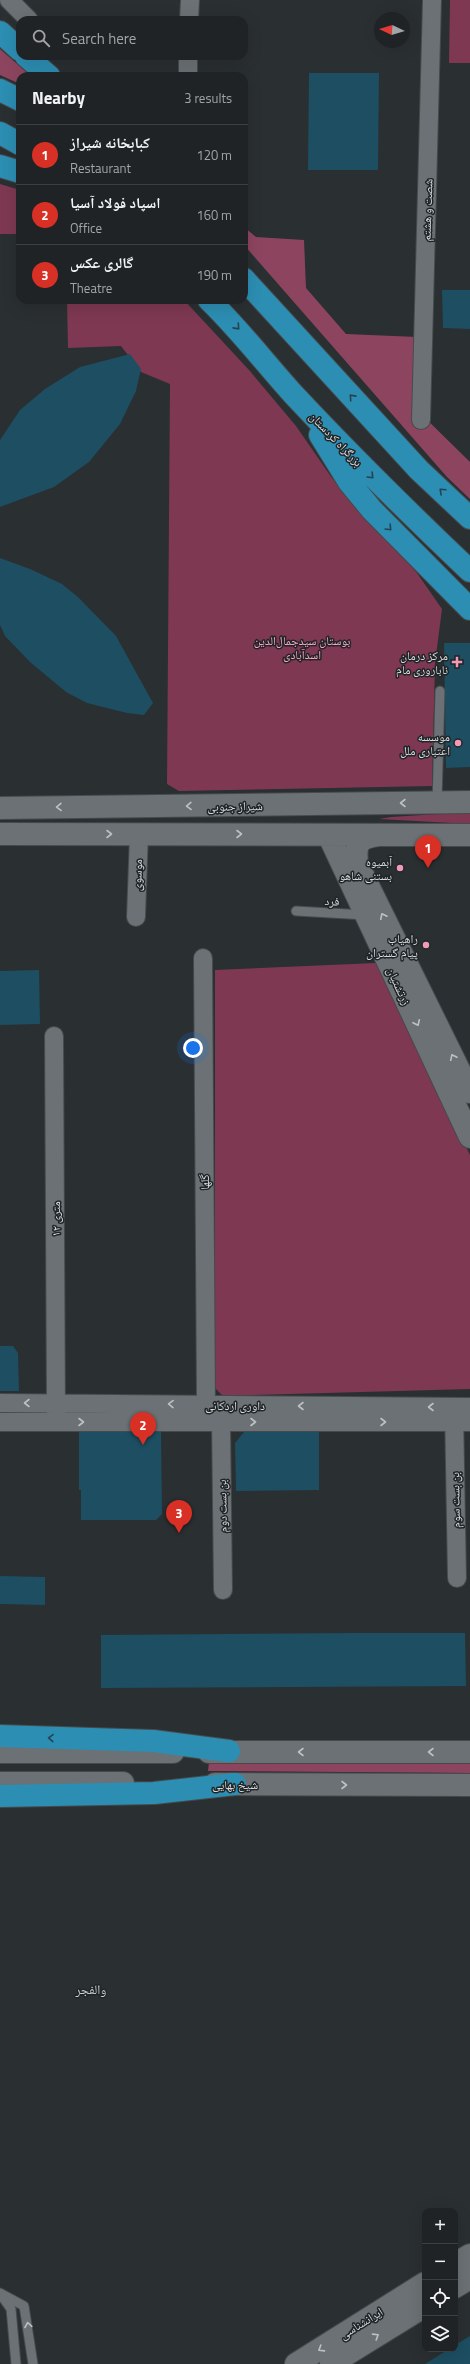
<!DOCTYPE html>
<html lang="en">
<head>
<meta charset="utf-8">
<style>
	:root { --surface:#202326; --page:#2d2f32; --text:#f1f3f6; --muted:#a2a4a7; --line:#3d4043; --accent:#d93025 }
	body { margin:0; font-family:"Titillium Web","Noto Naskh Arabic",sans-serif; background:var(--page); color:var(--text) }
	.controls { position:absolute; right:12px; bottom:12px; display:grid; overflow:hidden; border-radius:8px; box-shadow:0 4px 16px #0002 }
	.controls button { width:36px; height:36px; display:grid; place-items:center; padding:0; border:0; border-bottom:1px solid var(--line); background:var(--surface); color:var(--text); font:20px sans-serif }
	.compass { position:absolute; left:374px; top:12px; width:36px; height:36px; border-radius:50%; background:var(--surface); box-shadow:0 4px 16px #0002; rotate:274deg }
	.you { position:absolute; left:193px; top:1048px; width:14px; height:14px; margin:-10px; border:3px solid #fff; border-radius:50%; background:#1a73e8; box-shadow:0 0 0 6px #1a73e833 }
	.badge { display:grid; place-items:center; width:26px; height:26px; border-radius:50%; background:var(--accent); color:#fff; font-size:13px; font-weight:700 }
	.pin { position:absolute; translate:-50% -33px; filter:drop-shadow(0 1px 2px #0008) }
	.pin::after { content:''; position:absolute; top:21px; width:14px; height:12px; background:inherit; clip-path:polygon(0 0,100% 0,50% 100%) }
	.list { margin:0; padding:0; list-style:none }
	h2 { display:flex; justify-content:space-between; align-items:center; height:52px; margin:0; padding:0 16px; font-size:17px }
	h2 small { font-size:13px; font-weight:400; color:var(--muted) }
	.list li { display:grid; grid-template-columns:26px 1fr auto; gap:12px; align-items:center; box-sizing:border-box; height:60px; padding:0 16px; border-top:1px solid var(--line) }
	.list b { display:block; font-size:15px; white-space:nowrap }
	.list p { margin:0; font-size:13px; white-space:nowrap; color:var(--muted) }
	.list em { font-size:13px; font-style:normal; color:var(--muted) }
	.icon { flex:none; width:22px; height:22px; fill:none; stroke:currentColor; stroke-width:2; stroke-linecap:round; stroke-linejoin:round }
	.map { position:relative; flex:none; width:470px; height:2364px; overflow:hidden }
	.search { position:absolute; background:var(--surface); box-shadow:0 4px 16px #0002; left:16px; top:16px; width:232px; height:44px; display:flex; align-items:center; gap:10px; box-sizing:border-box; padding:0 14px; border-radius:12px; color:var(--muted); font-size:15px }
	.panel { position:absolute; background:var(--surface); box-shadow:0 4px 16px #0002; left:16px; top:72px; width:232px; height:232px; border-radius:12px }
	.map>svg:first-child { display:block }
	.green { fill:#7e3852 }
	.forest { fill:#8d455f }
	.building { fill:#1d4e61 }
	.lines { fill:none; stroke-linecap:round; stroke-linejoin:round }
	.lane-casing { stroke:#464a4c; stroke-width:11 }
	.street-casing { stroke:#464a4c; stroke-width:20 }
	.secondary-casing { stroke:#464a4c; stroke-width:24 }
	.highway-casing { stroke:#464a4c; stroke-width:24 }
	.lane { stroke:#6b7174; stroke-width:9 }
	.street { stroke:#6b7174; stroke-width:18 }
	.secondary { stroke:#6b7174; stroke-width:22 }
	.highway { stroke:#2c8eb3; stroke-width:22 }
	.oneway { stroke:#244452 }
	.oneway2 { stroke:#bec1c4 }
	.poi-dot { fill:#f09ab6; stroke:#202528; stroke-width:1.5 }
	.labels { text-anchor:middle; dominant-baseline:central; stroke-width:3; stroke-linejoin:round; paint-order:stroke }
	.street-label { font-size:12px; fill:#d9dcde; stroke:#202528 }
	.park-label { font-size:12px; fill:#fca7c3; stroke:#202528 }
	.poi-label { font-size:12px; fill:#d9dcde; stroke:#202528; text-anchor:end }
	.neighbourhood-label { font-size:13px; fill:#cad1d4; stroke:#202528 }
</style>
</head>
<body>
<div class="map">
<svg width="470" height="2364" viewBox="0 0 470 2364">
	<rect width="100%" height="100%" fill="#2a2f32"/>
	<path class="green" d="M 450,0 L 470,0 L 470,63 L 449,63 Z
		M 0,184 L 20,190 L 20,234 L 0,234 Z
		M 67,300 L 184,300 L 249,370 L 296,426 L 332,478 L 417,573 L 442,609 L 435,663 L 432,786 L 179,791 L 167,784 L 170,384 L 141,372 L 121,346 L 68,348 Z
		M 470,812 L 470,824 L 379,819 L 391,817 Z
		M 376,963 L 470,1155 L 470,1389 L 223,1396 L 215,1388 L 215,970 Z"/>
	<path class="forest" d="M 0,49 L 31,76 L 20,76 L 20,84 L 0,75 Z
		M 244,227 L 256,237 L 304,240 L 306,288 L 346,334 L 417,337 L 415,408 L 470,462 L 470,499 L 447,477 L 244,245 Z
		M 470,1759 L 470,1773 L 208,1771 L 209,1762 Z"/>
	<path class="building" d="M 309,73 L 379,73 L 378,170 L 308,170 Z
		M 442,290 L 470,290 L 470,329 L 443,328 Z
		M 130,354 L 141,369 L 136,391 L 120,424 L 89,462 L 54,487 L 0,507 L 0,440 L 20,410 L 45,389 L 80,367 Z
		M 0,558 L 30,569 L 62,584 L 79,598 L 116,636 L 153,703 L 144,715 L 127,713 L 87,703 L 66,692 L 30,662 L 5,636 L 0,625 Z
		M 444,643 L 470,643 L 470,767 L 446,768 Z
		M 39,970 L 40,1024 L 0,1025 L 0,971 Z
		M 0,1346 L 13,1346 L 18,1353 L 19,1391 L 0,1391 Z
		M 79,1432 L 161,1432 L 162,1514 L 156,1520 L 81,1520 L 81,1490 L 79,1490 Z
		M 244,1432 L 319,1432 L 319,1490 L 236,1491 L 235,1443 Z
		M 0,1576 L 45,1577 L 45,1605 L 0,1604 Z
		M 353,1633 L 465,1633 L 466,1686 L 101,1688 L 101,1635 Z
		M 470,2336 L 470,2364 L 425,2364 L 449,2349 L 455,2349 L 455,2345 Z"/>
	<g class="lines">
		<defs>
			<path id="lane" d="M 437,803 L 440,691
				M 296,911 L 365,915
				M 0,2293 L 24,2306 L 33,2364
				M 1,2295 L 11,2309 L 16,2364"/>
			<path id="street" d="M 9,0 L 29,20
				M 189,20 L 190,0
				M 188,76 L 188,56
				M 421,420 L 432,0
				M 136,917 L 139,834
				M 203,958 L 206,1405 L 221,1422 L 223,1590
				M 54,1036 L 56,1413
				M 0,1403 L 470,1407
				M 454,1410 L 457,1578
				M 0,1422 L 470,1422"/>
			<path id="secondary" d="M 0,808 L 470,802
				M 0,834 L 470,835
				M 379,835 C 359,838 355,842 357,863 L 470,1092
				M 329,836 L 470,1137
				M 0,1752 L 173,1752
				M 209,1752 L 470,1752
				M 0,1783 L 123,1783
				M 215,1784 L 470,1785
				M 455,2264 L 470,2255
				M 455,2287 L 470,2278
				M 296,2364 L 425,2283
				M 331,2364 L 425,2306"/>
			<path id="highway" d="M 0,32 L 20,50
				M 26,56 L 49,76
				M 0,90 L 20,100
				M 0,133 L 20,144
				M 0,166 L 20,172
				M 244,279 L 419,470 L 470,518
				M 209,300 C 240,330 265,363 294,395 C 351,456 410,514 470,571
				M 320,435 L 349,482 L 372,510 L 470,609
				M 0,1736 L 153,1741 L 229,1751
				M 0,1796 L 154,1793 L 235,1784"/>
		</defs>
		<use href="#lane" class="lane-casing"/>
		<use href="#street" class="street-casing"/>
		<use href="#secondary" class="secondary-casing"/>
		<use href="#highway" class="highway-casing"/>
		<use href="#lane" class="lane"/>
		<use href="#street" class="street"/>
		<use href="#secondary" class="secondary"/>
		<use href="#highway" class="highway"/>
	</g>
	<defs><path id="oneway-chevron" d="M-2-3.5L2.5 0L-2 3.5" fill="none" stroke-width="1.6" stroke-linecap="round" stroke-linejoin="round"/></defs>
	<g class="oneway">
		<use href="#oneway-chevron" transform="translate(237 327) rotate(48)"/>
		<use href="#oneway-chevron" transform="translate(352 397) rotate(-132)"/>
		<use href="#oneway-chevron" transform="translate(371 476) rotate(46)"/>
		<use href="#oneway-chevron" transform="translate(442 491) rotate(-137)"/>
		<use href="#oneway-chevron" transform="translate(389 528) rotate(46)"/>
		<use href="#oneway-chevron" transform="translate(51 1738) rotate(-178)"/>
	</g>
	<g class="oneway2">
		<use href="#oneway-chevron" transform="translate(403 803) rotate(180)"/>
		<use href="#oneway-chevron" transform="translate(189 806) rotate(179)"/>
		<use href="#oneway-chevron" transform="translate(59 807) rotate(179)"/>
		<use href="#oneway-chevron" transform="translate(109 834)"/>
		<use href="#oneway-chevron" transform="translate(239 834)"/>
		<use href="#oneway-chevron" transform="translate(383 916) rotate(-116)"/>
		<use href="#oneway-chevron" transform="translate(417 1023) rotate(65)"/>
		<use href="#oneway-chevron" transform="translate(453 1057) rotate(-116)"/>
		<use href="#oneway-chevron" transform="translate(27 1403) rotate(-180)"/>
		<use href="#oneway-chevron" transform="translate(171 1404) rotate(-179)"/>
		<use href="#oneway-chevron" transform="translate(301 1406) rotate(-180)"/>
		<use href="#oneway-chevron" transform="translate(431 1407) rotate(-180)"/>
		<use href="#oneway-chevron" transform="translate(81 1422)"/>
		<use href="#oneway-chevron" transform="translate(253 1422)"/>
		<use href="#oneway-chevron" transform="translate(383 1422)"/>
		<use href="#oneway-chevron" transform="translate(301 1752) rotate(-180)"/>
		<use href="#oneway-chevron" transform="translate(431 1752) rotate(-180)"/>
		<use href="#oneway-chevron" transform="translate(344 1785)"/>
		<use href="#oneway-chevron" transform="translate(28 2325) rotate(-99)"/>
		<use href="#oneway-chevron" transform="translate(376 2336) rotate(-32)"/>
		<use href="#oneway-chevron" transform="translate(321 2349) rotate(148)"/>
	</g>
	<g class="poi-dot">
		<path d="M455 656h4v4h4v4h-4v4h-4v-4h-4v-4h4z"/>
		<circle cx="458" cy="743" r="4"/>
		<circle cx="400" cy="868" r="4"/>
		<circle cx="426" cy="945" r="4"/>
	</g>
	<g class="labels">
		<g class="street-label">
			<text transform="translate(427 210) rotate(-88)">شصت و هشتم</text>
			<text transform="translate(336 439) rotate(46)">بزرگراه کردستان</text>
			<text transform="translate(235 806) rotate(-1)">شیراز جنوبی</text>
			<text transform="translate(137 875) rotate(-88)">موسوی</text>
			<text transform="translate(332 901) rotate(3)">فرد</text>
			<text transform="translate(399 986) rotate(65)">زرتشتیان</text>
			<text transform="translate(204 1182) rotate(-90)">گلها</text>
			<text transform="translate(55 1219) rotate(-90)">۱۲ متری</text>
			<text x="235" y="1405">داوری اردکانی</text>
			<text transform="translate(455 1500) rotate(-91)">بن بست سوم</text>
			<text transform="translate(222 1506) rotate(-91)">بن بست دوم</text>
			<text x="235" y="1784">شیخ بهایی</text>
			<text transform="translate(361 2323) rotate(-32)">ایرانشناسی</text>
		</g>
		<g class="park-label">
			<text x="302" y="640">بوستان سیدجمال‌الدین<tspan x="302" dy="14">اسدآبادی</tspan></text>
		</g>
		<g class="poi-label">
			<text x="448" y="655">مرکز درمان<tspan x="448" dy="14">ناباروری مام</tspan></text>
			<text x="450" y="736">موسسه<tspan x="450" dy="14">اعتباری ملل</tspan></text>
			<text x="392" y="861">آبمیوه<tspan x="392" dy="14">بستنی شاهو</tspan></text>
			<text x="418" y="938">راهیاب<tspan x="418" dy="14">پیام گستران</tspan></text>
		</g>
		<g class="neighbourhood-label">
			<text x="91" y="1989">والفجر</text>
		</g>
	</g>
</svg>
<div class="controls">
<button>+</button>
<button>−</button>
<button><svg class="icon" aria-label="locate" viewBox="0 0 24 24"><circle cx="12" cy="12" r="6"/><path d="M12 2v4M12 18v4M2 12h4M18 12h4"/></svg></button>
<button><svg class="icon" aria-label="layers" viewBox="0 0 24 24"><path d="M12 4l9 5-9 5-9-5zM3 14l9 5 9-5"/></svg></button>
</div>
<svg class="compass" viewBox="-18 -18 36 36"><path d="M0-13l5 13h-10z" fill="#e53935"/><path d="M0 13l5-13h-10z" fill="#a2a4a7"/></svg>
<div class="you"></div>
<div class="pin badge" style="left:428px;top:868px">1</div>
<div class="pin badge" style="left:143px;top:1445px">2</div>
<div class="pin badge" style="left:179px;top:1533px">3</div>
<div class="search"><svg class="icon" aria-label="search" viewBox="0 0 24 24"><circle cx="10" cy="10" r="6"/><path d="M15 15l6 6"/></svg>Search here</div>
<section class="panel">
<h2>Nearby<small>3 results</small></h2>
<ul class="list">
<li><span class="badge">1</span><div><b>کبابخانه شیراز</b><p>Restaurant</p></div><em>120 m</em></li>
<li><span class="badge">2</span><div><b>اسپاد فولاد آسیا</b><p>Office</p></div><em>160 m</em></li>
<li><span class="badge">3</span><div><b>گالری عکس</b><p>Theatre</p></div><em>190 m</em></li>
</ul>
</section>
</div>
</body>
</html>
